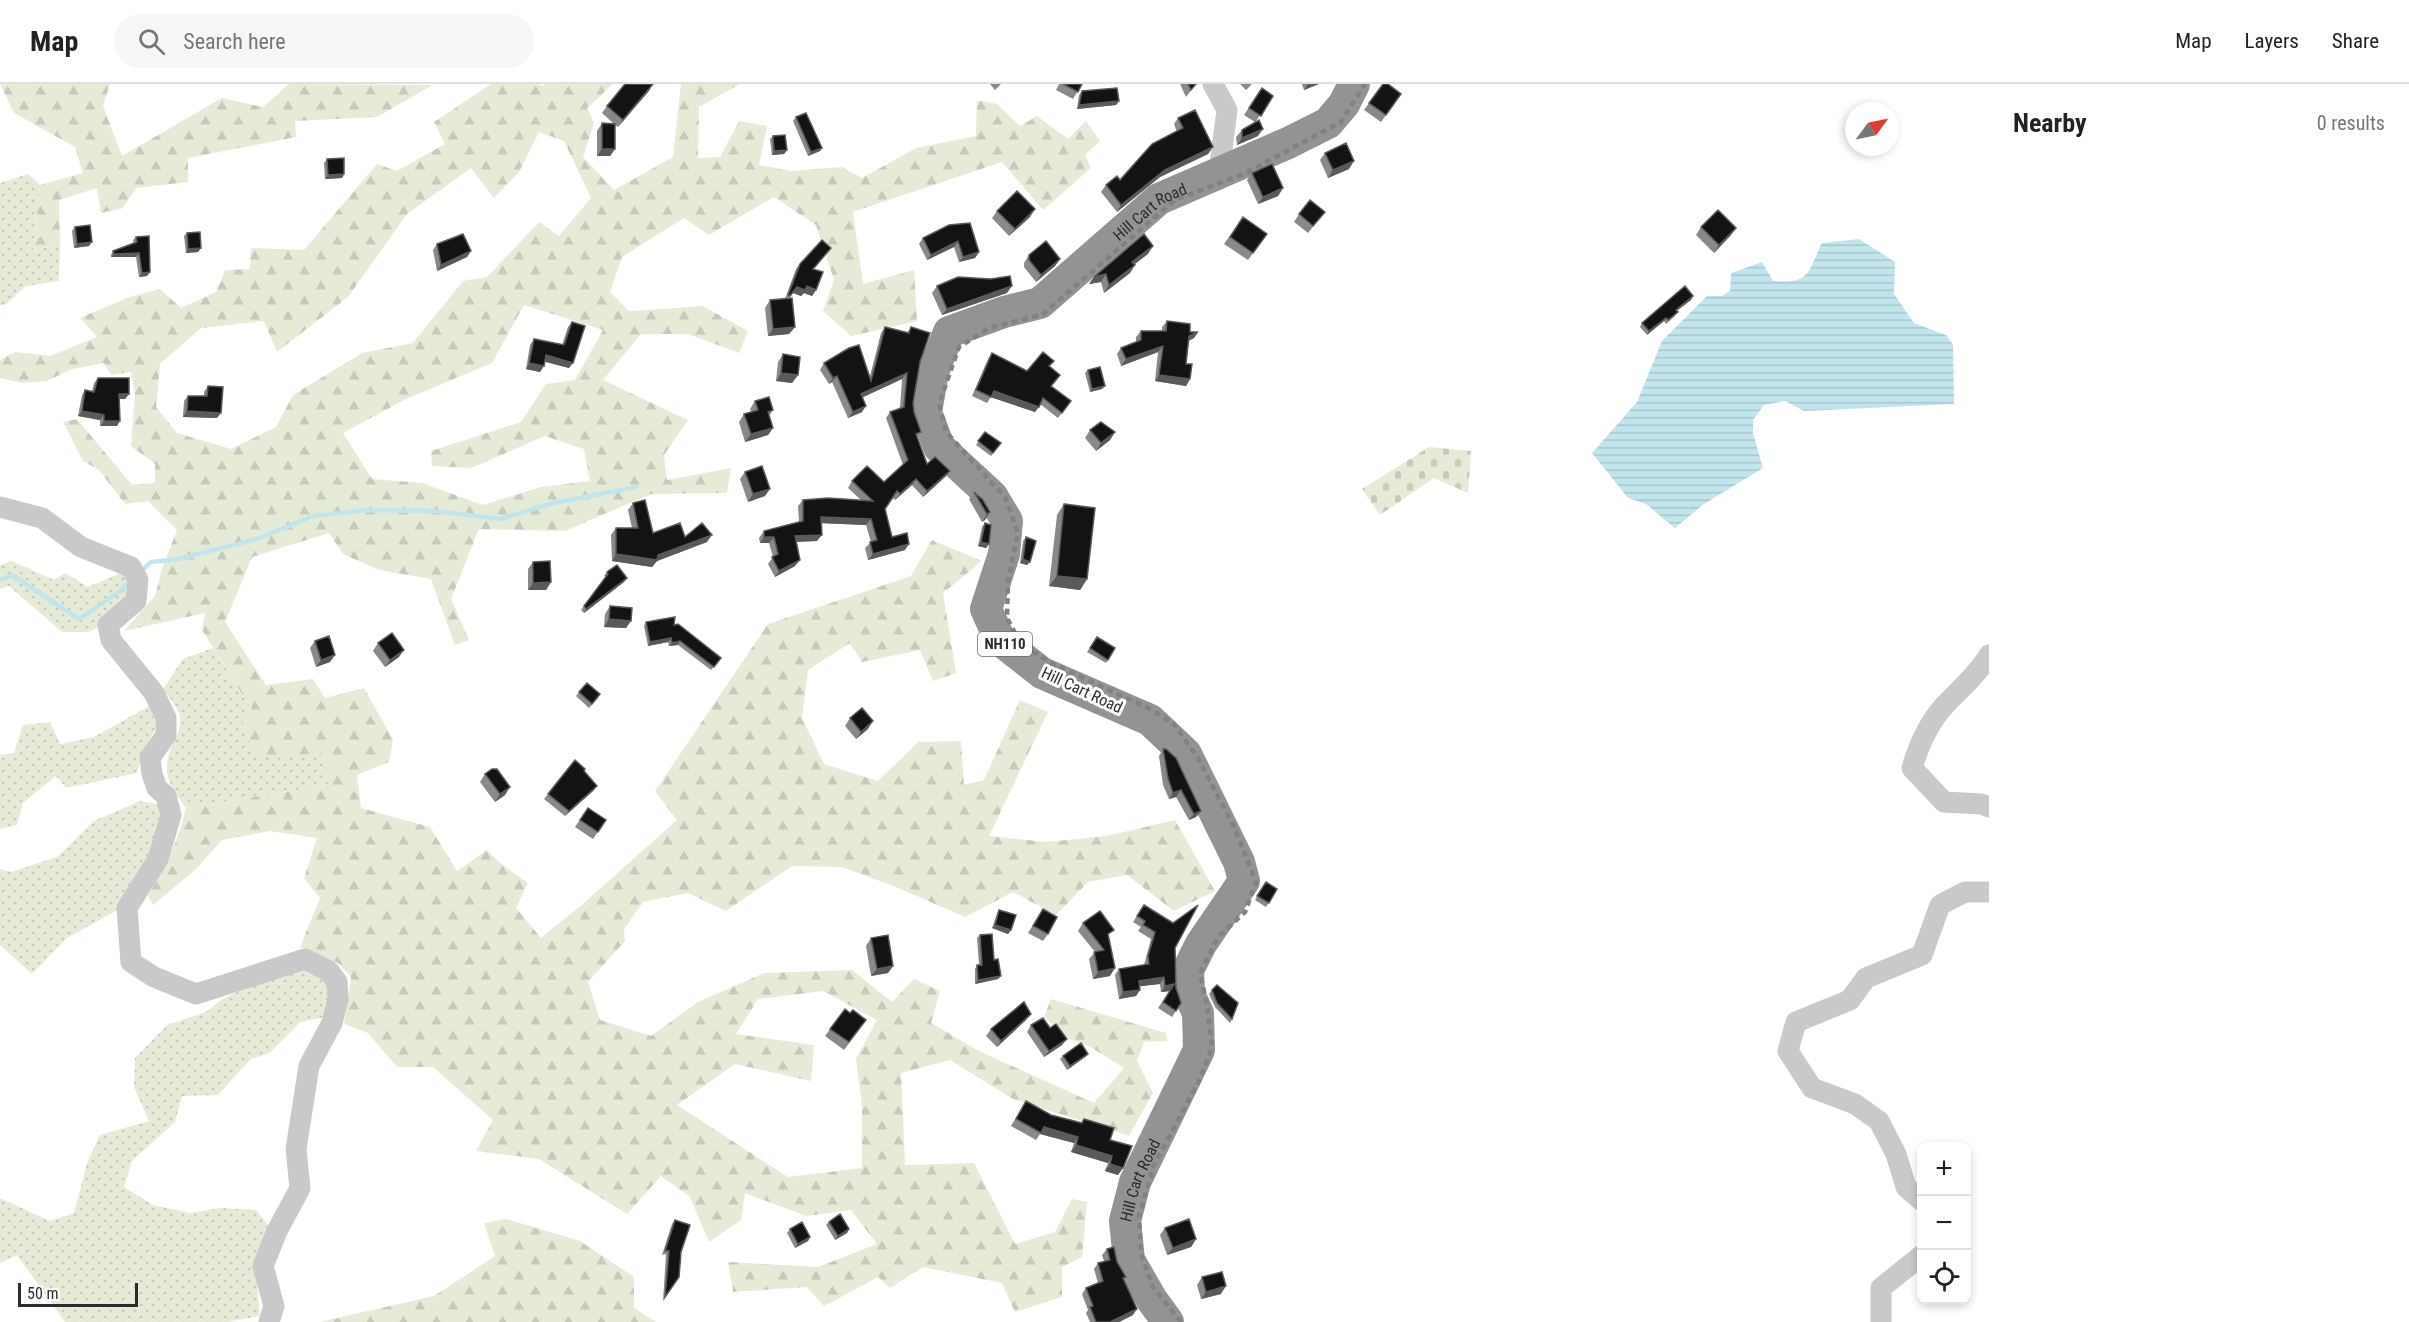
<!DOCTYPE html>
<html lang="en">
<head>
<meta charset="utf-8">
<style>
	:root { --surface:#fff; --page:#f6f6f6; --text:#222; --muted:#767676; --line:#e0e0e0 }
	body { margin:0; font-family:"Roboto Condensed",sans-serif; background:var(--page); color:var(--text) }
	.controls { position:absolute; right:18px; bottom:18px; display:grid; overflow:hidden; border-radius:12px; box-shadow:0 3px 9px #0003 }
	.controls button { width:54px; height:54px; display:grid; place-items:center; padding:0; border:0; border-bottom:2px solid var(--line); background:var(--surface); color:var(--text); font:30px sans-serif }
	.compass { position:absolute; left:1845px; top:18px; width:54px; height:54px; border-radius:50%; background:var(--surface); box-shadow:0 3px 9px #0003; rotate:57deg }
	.scale { position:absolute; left:18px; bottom:15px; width:120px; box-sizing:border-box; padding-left:6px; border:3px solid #2c2c2c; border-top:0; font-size:16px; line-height:21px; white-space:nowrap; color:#2c2c2c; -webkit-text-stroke:4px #fff; paint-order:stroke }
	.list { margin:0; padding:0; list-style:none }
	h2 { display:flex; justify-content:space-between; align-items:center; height:78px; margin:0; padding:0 24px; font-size:26px }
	h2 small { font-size:20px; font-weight:400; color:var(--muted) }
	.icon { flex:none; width:33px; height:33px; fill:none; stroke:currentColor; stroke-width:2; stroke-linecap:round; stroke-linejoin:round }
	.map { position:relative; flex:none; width:1989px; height:1238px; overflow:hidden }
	header { display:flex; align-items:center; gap:36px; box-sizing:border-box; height:84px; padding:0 30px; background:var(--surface); border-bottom:2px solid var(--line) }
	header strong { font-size:28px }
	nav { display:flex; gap:33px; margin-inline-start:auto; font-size:21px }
	.search { width:420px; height:54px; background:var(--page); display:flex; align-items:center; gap:15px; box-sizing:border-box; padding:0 21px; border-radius:33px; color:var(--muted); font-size:22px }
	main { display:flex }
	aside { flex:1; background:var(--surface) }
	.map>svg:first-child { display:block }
	.grass { fill:url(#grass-dots) }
	.forest { fill:url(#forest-firs); fill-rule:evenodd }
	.cemetery { fill:url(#cemetery-stones) }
	.water { fill:url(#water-rules) }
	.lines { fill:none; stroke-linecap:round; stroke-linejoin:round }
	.stream { stroke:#c2e5ed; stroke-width:4.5 }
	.minor { stroke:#c9c9c9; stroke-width:21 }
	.highway { stroke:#939393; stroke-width:32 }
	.rail { stroke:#818181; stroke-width:4.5; stroke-dasharray:6 4.5; stroke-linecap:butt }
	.wall { fill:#898989 }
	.shaded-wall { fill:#5a5a5a }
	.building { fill:#131313; stroke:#5a5a5a; stroke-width:1.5 }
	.labels { text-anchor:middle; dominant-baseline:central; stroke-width:6; stroke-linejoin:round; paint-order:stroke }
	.shield { fill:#fff; stroke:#6b6b6b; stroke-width:1.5 }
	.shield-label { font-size:15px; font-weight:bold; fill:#2c2c2c }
	.street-label { font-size:16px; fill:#2c2c2c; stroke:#fff }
</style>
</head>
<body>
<header>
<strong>Map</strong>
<div class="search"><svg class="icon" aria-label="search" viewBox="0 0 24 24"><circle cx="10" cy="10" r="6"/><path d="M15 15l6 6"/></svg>Search here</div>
<nav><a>Map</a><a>Layers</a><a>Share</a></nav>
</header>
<main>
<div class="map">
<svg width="1989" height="1238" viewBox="0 0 1989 1238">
	<defs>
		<pattern id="grass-dots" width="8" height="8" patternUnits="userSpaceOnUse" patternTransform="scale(1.5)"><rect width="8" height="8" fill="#e6ebd8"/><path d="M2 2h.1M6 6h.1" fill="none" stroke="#c5caba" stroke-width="1.8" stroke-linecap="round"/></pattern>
		<pattern id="forest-firs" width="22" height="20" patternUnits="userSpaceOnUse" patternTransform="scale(1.5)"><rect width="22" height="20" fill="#e6ebd8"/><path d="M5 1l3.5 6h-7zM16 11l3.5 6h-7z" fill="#c5caba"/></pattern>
		<pattern id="cemetery-stones" width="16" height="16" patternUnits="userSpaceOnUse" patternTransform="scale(1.5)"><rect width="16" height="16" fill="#e6ebd8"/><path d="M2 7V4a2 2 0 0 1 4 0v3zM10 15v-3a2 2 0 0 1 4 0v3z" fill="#c5caba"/></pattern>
		<pattern id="water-rules" width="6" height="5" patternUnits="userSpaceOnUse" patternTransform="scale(1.5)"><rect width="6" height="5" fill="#c2e5ed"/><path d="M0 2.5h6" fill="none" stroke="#a7c5cb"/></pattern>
	</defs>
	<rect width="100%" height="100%" fill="#fff"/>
	<path class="grass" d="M 28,90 L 40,101 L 33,167 L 60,159 L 59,197 L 26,202 L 5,221 L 0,221 L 0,99 Z
		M 12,477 L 54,496 L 65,489 L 88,503 L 123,488 L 132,504 L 100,542 L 88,548 L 62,548 L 9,502 L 0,505 L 0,481 Z
		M 213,564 L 252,626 L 322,669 L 329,701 L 186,724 C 169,700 160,689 173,660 C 177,651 181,643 180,633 C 179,624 168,613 163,605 L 183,575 Z
		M 149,622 L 157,642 L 143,668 L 137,689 L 66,704 L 56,692 L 23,719 L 17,741 L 0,745 L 0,671 L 14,669 L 23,641 L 50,638 L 60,660 L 94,653 Z
		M 140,717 L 162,721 L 153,776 L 121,824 L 67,854 L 32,890 L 0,861 L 0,785 L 11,788 L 57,773 L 94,737 Z
		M 305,885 L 325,892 L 330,904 L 325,933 L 300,938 L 270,969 L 251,975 L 218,1011 L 182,1012 L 175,1038 L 132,1077 L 124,1103 L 153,1121 L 190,1129 L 220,1124 L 256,1126 L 269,1142 L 255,1175 L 260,1232 L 227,1238 L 65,1238 L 17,1171 L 0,1179 L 0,1114 L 50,1137 L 74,1129 L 87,1079 L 100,1051 L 149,1037 L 134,1003 L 135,974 L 167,941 L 206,928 L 221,916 L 250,901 Z"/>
	<path class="forest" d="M 0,0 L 110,0 L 103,22 L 122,72 L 222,14 L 263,23 L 289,0 L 433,1 L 377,33 L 295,37 L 296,53 L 188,74 L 188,98 L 136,104 L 123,124 L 101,129 L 97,104 L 59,116 L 60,159 L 33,167 L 40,101 L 83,89 L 75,63 L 14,29 Z
		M 491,0 L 539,0 L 542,2 L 545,0 L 613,0 L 587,24 L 594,39 L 583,73 L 614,106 L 673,73 L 681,0 L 740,0 L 699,23 L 698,74 L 720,73 L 739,37 L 767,42 L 759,81 L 791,87 L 842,83 L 862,94 L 916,64 L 976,52 L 977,16 L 997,20 L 1020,42 L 1037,32 L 1068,55 L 1086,37 L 1100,57 L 1085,71 L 1091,84 L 1043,126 L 1002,78 L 853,128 L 863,200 L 914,186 L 917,237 L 851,252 L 823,227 L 834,196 L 816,141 L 774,113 L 709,151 L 684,134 L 622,173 L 610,208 L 629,227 L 703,222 L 748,247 L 739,269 L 688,250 L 641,250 L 603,296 L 688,336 L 664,371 L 667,396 L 731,384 L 727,409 L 651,410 L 565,447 L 479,445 L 451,515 L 469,556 L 455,561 L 431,495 L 379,486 L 343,470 L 329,449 L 252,473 L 225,538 L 266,601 L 313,595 L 325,614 L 364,604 L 393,656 L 389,678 L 357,691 L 361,724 L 430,743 L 457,787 L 487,766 L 500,779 L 528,799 L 516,824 L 541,854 L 584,819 L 677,736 L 655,707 L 768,540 L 911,492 L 932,456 L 982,477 L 943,509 L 956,589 L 933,597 L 920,566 L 862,578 L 850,559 L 808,586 L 802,634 L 824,680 L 878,697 L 918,658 L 961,657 L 964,701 L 984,696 L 1020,616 L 1048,628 L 989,752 L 1046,758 L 1107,752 L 1175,736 L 1215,807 L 1174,827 L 1127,791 L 1088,798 L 1056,831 L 1013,808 L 965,833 L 896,803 L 842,783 L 792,782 L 726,827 L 688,809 L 643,818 L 624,845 L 625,857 L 588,898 L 600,936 L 651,952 L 698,918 L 764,889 L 852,886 L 892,918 L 914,895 L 940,907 L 931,939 L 979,967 L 1094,1019 L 1124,984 L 1089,962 L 1069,955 L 1044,933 L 1051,915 L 1166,949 L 1167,957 L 1144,958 L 1137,977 L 1153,1009 L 1129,1052 L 1013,1015 L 950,976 L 901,989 L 905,1081 L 974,1079 L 1015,1160 L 1055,1148 L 1072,1115 L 1087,1118 L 1082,1173 L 1062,1183 L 1062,1213 L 1015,1228 L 1002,1199 L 923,1183 L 890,1204 L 878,1193 L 824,1222 L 807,1203 L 733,1208 L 728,1178 L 818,1183 L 877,1160 L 851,1126 L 806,1132 L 745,1109 L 741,1136 L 709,1158 L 690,1113 L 661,1092 L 627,1130 L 539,1075 L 476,1067 L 493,1036 L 433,983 L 397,983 L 368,949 L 344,940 L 351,893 L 338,879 L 300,863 L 320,814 L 304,794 L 317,754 L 270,747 L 222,756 L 196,785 L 153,821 L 148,811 C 166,783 178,757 186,724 L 328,701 L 322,669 L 255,674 L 240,633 L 252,626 L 202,546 L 205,529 L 124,547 L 155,512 L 162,485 L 177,446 L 148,417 L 125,420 L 99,386 L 83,377 L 63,338 L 77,335 L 132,401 L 155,399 L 155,380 L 131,362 L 135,309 L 131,288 L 111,291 L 104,279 L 72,285 L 47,297 L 22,299 L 0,294 L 0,276 L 15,268 L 50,272 L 97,253 L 80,234 L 127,214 L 160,205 L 181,224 L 216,208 L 225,186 L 250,185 L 251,164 L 304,166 L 377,80 L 397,87 L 445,60 L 434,38 ZM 539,48 L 564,57 L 591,114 L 559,152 L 539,138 L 487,193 L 463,197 L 413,259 L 362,269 L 293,311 L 276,343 L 231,365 L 177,349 L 156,323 L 160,280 L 201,244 L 264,237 L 277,268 L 348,213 L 407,130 L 471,84 L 494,114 L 519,88 ZM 524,221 L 603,246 L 575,296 L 546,300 L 521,338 L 431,367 L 432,382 L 471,384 L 545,352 L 584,365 L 590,397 L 541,403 L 483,421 L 422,399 L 372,395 L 343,349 L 406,315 L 492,279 ZM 823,907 L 877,936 L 856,975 L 862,1021 L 862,1084 L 788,1093 L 677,1021 L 735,980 L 811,997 L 814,961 L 736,950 L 758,915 Z
		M 506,1135 L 580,1157 L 634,1193 L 634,1224 L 656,1238 L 319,1238 L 434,1212 L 495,1172 L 484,1139 Z"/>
	<path class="cemetery" d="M 1429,363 L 1471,367 L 1468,409 L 1434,394 L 1380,431 L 1362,405 Z"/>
	<path class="water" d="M 1859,155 L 1895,178 L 1894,210 L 1914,239 L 1946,251 L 1953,261 L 1954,320 L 1804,327 L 1785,317 L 1764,321 L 1753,336 L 1753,349 L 1763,384 L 1704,420 L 1675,444 L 1646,420 L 1628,414 L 1592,369 L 1637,318 L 1662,257 L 1707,212 L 1722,212 L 1730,207 L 1731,189 L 1762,178 L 1773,197 C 1810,200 1807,190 1822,159 Z"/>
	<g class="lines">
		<path class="stream" d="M 141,487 L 151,478 L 178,475 L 257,455 L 313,432 L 366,426 L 435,427 L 500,435 L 554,419 L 636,403
			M 0,496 L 12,491 L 79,535 L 119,508 L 131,497"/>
		<path class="minor" d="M 1213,0 L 1227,26 L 1219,88
			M 0,423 L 42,434 L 81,463 L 131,483 L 138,496 L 136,517 L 108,541 L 111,556 L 154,609 L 166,634 L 166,651 L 150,674 L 152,690 L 157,704 L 166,712 L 171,731 L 158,775 L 127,824 L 131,878 L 154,893 L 196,910 L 305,875 L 329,887 L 337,898 L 338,915 L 332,939 L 309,982 L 296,1065 L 300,1104 L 277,1147 L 263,1182 L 274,1222 L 269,1238
			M 1989,571 C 1978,590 1960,605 1945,621 C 1928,639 1919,660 1912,684 L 1944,718 L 1981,720 L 1989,723
			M 1922,1117 L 1906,1103 L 1896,1070 L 1879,1037 L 1855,1020 L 1812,1004 L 1788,967 L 1796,938 L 1850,916 L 1866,894 L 1922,871 L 1940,821 L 1965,808 L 1989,808
			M 1881,1238 L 1881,1204 L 1922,1171"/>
		<path class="highway" id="s1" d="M 1168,1238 L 1152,1216 L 1129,1176 L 1125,1137 L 1135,1098 L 1199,966 L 1198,929 L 1189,910 L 1188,886 L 1201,860 L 1244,797 L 1239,778 L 1186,670 L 1150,636 L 1042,589 L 1000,556 L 986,525 L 1004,470 L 1007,437 L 992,412 L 939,363 L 926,328 L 933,288 L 949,248 L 1004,228 L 1040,219 L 1159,115 L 1288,59 L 1328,39 L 1344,20 L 1354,0"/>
		<path class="rail" d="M 1181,1238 L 1153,1203 L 1141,1170 L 1139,1132 L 1154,1081 L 1200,995 L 1212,963 L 1207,921 L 1200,889 L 1218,853 L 1245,828 L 1256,798 L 1235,745 L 1198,674 L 1173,639 L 1146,623 L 1053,580 L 1021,560 L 1007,534 L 1008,497 L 1018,449 L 1005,413 L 946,348 L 939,320 L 959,263 L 989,244 L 1043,230 L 1175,116 L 1246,89 L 1341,38 L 1365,0"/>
	</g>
	<path class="wall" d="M 653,0 L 618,43 L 615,41 L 615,65 L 610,72 L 597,72 L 597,47 L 602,39 L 614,40 L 602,29 L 607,22 Z
		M 990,0 L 1001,0 L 995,6 Z
		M 1059,0 L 1082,0 L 1073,15 L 1056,6 Z
		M 1180,0 L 1196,0 L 1186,13 Z
		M 1240,0 L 1252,0 L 1246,6 Z
		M 1302,0 L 1319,0 L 1304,6 Z
		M 1383,0 L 1401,10 L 1381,38 L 1364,26 Z
		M 1262,4 L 1273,12 L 1256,37 L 1258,52 L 1237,61 L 1236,53 L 1242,46 L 1255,38 L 1244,31 Z
		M 1082,7 L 1119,17 L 1116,21 L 1077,25 L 1079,11 Z
		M 796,33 L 822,64 L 820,67 L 808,72 L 793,37 Z
		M 1178,34 L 1213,63 L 1208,70 L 1160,93 L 1117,128 L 1101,108 L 1106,101 L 1120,96 L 1177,48 L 1174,40 Z
		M 773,52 L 787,66 L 784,70 L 772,71 L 770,55 Z
		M 1325,69 L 1349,85 L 1328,94 L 1320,76 Z
		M 327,75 L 344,90 L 342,94 L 325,95 L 324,79 Z
		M 1252,89 L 1283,104 L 1278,112 L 1258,120 L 1247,96 Z
		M 997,127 L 1030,133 L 1009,152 L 992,134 Z
		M 1299,130 L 1319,135 L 1308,149 L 1294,138 Z
		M 1243,133 L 1267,150 L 1248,176 L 1224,160 Z
		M 949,141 L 979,168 L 975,174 L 959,178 L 954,163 L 927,176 L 919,160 L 923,154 Z
		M 75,143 L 92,158 L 89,162 L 74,164 L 72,147 Z
		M 1701,143 L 1731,151 L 1714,169 L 1696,151 Z
		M 187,149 L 201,164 L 198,168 L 186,169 L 184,152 Z
		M 136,153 L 150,188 L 147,192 L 139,193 L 136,173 L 111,173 L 111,171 L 113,167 L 134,160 L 133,156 Z
		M 437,160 L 471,167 L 467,173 L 437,187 L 433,166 Z
		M 831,164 L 814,185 L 816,206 L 812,212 L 804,209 L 801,212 L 793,209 L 789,214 L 795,243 L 789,250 L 768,252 L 765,224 L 770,216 L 785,215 L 796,185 L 800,180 Z
		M 1148,170 L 1134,180 L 1130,189 L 1104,209 L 1101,198 L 1089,200 L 1094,193 Z
		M 1029,171 L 1060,175 L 1055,182 L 1036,198 L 1024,183 L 1024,179 Z
		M 937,202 L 1007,209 L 942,231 L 932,209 Z
		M 1693,212 L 1691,216 L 1677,227 L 1675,232 L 1666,240 L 1664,237 L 1647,251 L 1640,243 L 1642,239 Z
		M 1167,237 L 1190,248 L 1198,248 L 1194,254 L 1188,257 L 1186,280 L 1190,295 L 1186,302 L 1155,297 L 1158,268 L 1121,282 L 1117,270 L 1121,264 L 1136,258 L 1136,253 L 1141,247 L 1162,247 L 1162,243 Z
		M 572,238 L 569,284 L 545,278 L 540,288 L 526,285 L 530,261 L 534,255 L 562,261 L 568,243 Z
		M 885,243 L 907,249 L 911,243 L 920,278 L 913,319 L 918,353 L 927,380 L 950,387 L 945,393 L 923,413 L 912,401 L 895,416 L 893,414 L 885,425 L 892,453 L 905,466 L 868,476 L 865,464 L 871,458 L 866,441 L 821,439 L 817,457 L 796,458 L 795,482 L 775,493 L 768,480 L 773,473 L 769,459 L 760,459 L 759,454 L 764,447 L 799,438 L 798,422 L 803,416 L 861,416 L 848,404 L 852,397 L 884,398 L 903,381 L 886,334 L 890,328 L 900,324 L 902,295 L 863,313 L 862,328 L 848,334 L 832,298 L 829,300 L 820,286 L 824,279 L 870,292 L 881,249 Z
		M 992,269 L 1027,287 L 1050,283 L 1060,291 L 1051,302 L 1071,317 L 1058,334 L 1040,320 L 1035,328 L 991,313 L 987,319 L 972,312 L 988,275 Z
		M 783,270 L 798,291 L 792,299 L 776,297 L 778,278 Z
		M 1088,286 L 1102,305 L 1090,308 L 1085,289 Z
		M 98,294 L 129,310 L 125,315 L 119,315 L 117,342 L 100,342 L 100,336 L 78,332 L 82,311 L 85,306 L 92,307 L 94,299 Z
		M 208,302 L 217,334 L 183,333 L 184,317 L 188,312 L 204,312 L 204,308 Z
		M 755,317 L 773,326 L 769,332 L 773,344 L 768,351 L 745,358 L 739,338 L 744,330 L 751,328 L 750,325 Z
		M 1090,346 L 1115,348 L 1110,356 L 1096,367 L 1085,354 Z
		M 985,348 L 1001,359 L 991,372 L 976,361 Z
		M 745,388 L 765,412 L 748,418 L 740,395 Z
		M 974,408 L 990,428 L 985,436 L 982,438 L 969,415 Z
		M 633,419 L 653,449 L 685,453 L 707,458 L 657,477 L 652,483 L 612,477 L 611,451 L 616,444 L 632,444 L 628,426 Z
		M 1064,420 L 1087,495 L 1080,506 L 1049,502 L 1057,431 Z
		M 985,439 L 989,460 L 986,464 L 978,462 L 982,443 Z
		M 1026,453 L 1027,481 L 1020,479 L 1023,457 Z
		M 533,478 L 551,498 L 546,506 L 528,506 L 528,485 Z
		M 607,488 L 627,494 L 624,498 L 584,529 L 581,526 L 606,493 L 604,492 Z
		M 610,522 L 626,544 L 604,543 L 605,530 Z
		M 646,538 L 674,541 L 721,574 L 711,586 L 678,561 L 669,562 L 668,558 L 648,562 L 644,542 Z
		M 1097,553 L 1115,564 L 1106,579 L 1087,568 Z
		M 315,557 L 330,578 L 316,583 L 310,564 Z
		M 378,559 L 399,573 L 385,583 L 373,567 Z
		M 579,608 L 598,614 L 589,624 L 576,612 Z
		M 850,634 L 868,645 L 856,655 L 845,642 Z
		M 1163,665 L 1201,727 L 1196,733 L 1189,736 L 1176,713 L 1169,715 L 1163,701 L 1159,672 Z
		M 584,687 L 597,702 L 593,707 L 565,732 L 544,715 L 548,710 Z
		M 485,690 L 505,711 L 495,718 L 480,698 Z
		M 588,724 L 606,736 L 593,755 L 575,743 Z
		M 1266,798 L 1277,805 L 1266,823 L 1255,816 Z
		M 1144,821 L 1175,864 L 1176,904 L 1181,919 L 1172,933 L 1158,924 L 1170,907 L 1161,908 L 1160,900 L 1140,902 L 1136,912 L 1119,915 L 1115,891 L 1119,885 L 1144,881 L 1151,855 L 1138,847 L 1141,843 L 1133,838 Z
		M 1043,825 L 1048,850 L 1043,857 L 1028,849 Z
		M 999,826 L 1011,846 L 1008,850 L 992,844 L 997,830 Z
		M 1083,839 L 1109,853 L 1110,892 L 1093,895 L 1089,875 L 1095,868 L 1078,847 Z
		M 980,851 L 994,876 L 998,895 L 975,900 L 975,885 L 977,881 L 979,881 L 977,854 Z
		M 871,854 L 893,882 L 888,889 L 871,892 L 866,862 Z
		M 1212,906 L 1232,935 L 1230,939 L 1215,923 L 1209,910 Z
		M 845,925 L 850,929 L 866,936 L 844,966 L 825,952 Z
		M 1026,936 L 997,963 L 986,952 L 991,945 Z
		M 1031,941 L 1062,961 L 1044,973 L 1027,948 Z
		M 1063,972 L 1085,973 L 1067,986 L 1060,975 Z
		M 1026,1017 L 1051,1031 L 1081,1039 L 1084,1035 L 1110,1056 L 1123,1084 L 1118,1091 L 1105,1087 L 1108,1079 L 1071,1068 L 1074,1059 L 1040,1050 L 1036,1056 L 1011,1042 Z
		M 675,1136 L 679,1193 L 663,1217 L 666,1170 L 662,1171 L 672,1140 Z
		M 829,1138 L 849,1145 L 847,1149 L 835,1156 L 826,1141 Z
		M 1165,1144 L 1196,1155 L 1191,1163 L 1167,1171 L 1160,1151 Z
		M 790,1145 L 810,1153 L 808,1157 L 795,1164 L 787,1149 Z
		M 1107,1165 L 1117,1178 L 1126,1193 L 1124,1196 L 1133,1231 L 1119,1238 L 1090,1238 L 1086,1229 L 1088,1226 L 1082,1210 L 1086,1204 L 1098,1199 L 1094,1185 L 1098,1179 L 1104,1177 L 1102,1171 Z
		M 1202,1193 L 1221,1210 L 1201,1215 L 1197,1201 Z"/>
	<path class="shaded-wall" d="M 653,0 L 649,7 L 618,43 L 623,36 Z
		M 1308,0 L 1319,0 L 1304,6 Z
		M 1119,17 L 1116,21 L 1077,25 L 1079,21 Z
		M 1263,45 L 1258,52 L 1237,61 L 1242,54 Z
		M 1213,63 L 1208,70 L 1160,93 L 1117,128 L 1121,121 L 1165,86 Z
		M 822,64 L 820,67 L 808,72 L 811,68 Z
		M 602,65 L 615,65 L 610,72 L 597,72 Z
		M 787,66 L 784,70 L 772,71 L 774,67 Z
		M 1354,77 L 1349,85 L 1328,94 L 1333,86 Z
		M 344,90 L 342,94 L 325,95 L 328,91 Z
		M 1283,104 L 1278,112 L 1258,120 L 1263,113 Z
		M 1035,125 L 1030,133 L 1009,152 L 1015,145 Z
		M 1736,144 L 1731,151 L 1714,169 L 1719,161 Z
		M 958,157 L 954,163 L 927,176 L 931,171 Z
		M 92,158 L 89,162 L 74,164 L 77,160 Z
		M 1153,162 L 1148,170 L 1127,186 L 1132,178 Z
		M 201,164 L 198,168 L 186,169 L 188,165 Z
		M 471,167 L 467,173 L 437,187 L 441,181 Z
		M 979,168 L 975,174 L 959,178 L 963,173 Z
		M 139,169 L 136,173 L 111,173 L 114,170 Z
		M 1060,175 L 1055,182 L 1036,198 L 1041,191 Z
		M 1135,181 L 1130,189 L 1104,209 L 1109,201 Z
		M 150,188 L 147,192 L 139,193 L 142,189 Z
		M 1106,190 L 1101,198 L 1089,200 L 1094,193 Z
		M 807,202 L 816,206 L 812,212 L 804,209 L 801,212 L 793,209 L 786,218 L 797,203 Z
		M 1012,202 L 1007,209 L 942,231 L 947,225 Z
		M 1693,212 L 1691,216 L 1673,229 L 1676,226 Z
		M 1666,234 L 1664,237 L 1647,251 L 1649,247 Z
		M 795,243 L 789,250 L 768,252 L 773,245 Z
		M 1198,248 L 1194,254 L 1185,259 L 1189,252 Z
		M 1163,262 L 1158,268 L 1121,282 L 1126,275 Z
		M 546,271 L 573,279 L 569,284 L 543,277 Z
		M 529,279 L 544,282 L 540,288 L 526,285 Z
		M 781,289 L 798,291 L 792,299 L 776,297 Z
		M 907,289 L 902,295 L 857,316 L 861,310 Z
		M 1159,291 L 1190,295 L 1186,302 L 1155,297 Z
		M 837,292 L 832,298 L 829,300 L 833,294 Z
		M 1105,302 L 1102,305 L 1090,308 L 1092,305 Z
		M 994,307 L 1039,323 L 1035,328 L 990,313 Z
		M 119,310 L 129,310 L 125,315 L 116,315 Z
		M 866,322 L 862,328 L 848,334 L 853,328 Z
		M 82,327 L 104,331 L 100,336 L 78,332 Z
		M 187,327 L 221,329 L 217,334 L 183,333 Z
		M 104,337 L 120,337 L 117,342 L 100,342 Z
		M 773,344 L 768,351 L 745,358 L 751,350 Z
		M 1115,348 L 1110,356 L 1096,367 L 1101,359 Z
		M 950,387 L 945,393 L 923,413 L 927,407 Z
		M 916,395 L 912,401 L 895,416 L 900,410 Z
		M 770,405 L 765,412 L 748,418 L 753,410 Z
		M 990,428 L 985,436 L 982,438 L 987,430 Z
		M 821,433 L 871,435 L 866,441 L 816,439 Z
		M 712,451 L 707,458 L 657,477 L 652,483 L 612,477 L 616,470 L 658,471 Z
		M 822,451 L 817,457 L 791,458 L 795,452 Z
		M 764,453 L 774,453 L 769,459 L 760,459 Z
		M 981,458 L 989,460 L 986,464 L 978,462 Z
		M 909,460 L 905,466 L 868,476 L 873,470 Z
		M 1023,475 L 1030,478 L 1027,481 L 1020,479 Z
		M 800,476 L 795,482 L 775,493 L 779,487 Z
		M 1057,492 L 1087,495 L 1080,506 L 1049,502 Z
		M 627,494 L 624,498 L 584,529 L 586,525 Z
		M 551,498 L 546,506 L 528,506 L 533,499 Z
		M 609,535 L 631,537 L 626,544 L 604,543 Z
		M 671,554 L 668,558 L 648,562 L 650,558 Z
		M 680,557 L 678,561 L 669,562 L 672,559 Z
		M 404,566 L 399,573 L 385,583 L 390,576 Z
		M 335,571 L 330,578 L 316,583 L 321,576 Z
		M 873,637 L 868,645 L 856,655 L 861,648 Z
		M 597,702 L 593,707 L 565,732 L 569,727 Z
		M 510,703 L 505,711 L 495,718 L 500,710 Z
		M 1181,706 L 1176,713 L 1169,715 L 1173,709 Z
		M 1201,727 L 1196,733 L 1189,736 L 1194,730 Z
		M 995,841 L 1011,846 L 1008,850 L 992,844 Z
		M 893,882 L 888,889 L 871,892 L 877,885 Z
		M 1115,884 L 1110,892 L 1093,895 L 1098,888 Z
		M 1001,892 L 998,895 L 975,900 L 978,896 Z
		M 1164,893 L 1160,900 L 1134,903 L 1139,897 Z
		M 1174,900 L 1170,907 L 1161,908 L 1165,902 Z
		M 1140,906 L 1136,912 L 1119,915 L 1123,908 Z
		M 1031,930 L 1026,936 L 997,963 L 1001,957 Z
		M 1067,955 L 1062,961 L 1044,973 L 1049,967 Z
		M 1088,970 L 1085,973 L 1067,986 L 1070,982 Z
		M 1044,1043 L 1078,1053 L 1074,1059 L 1040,1050 Z
		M 1076,1061 L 1112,1072 L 1108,1079 L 1071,1068 Z
		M 1110,1080 L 1123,1084 L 1118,1091 L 1105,1087 Z
		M 849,1145 L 847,1149 L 835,1156 L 838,1152 Z
		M 810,1153 L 808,1157 L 795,1164 L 798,1160 Z
		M 1196,1155 L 1191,1163 L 1167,1171 L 1173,1164 Z
		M 1226,1202 L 1221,1210 L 1201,1215 L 1206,1208 Z
		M 1137,1225 L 1133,1231 L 1119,1238 L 1110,1238 Z"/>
	<path class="building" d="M 625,0 L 653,0 L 623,36 L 607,22 Z
		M 1063,0 L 1082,0 L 1078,8 Z
		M 1188,0 L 1196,0 L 1191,6 Z
		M 1383,0 L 1388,0 L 1401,10 L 1386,31 L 1369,19 Z
		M 1117,4 L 1119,17 L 1079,21 L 1082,7 Z
		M 1262,4 L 1273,12 L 1261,32 L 1249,24 Z
		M 1195,26 L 1213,63 L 1165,86 L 1121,121 L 1106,101 L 1117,92 L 1120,96 L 1152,60 L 1183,44 L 1178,34 Z
		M 806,29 L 822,64 L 811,68 L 796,33 Z
		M 1259,36 L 1263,45 L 1242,54 L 1242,46 Z
		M 602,39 L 615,40 L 615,65 L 602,65 Z
		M 785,51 L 787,66 L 774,67 L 773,52 Z
		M 1346,59 L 1354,77 L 1333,86 L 1325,69 Z
		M 344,74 L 344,90 L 328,91 L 327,75 Z
		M 1272,80 L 1283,104 L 1263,113 L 1252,89 Z
		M 1017,107 L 1035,125 L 1015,145 L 997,127 Z
		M 1310,116 L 1325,128 L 1313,142 L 1299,130 Z
		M 1718,126 L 1736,144 L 1719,161 L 1701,143 Z
		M 1243,133 L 1267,150 L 1253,169 L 1230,153 Z
		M 970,139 L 979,168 L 963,173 L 958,157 L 931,171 L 923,154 L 949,141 Z
		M 90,141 L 92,158 L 77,160 L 75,143 Z
		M 200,148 L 201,164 L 188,165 L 187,149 Z
		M 463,150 L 471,167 L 441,181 L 437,160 Z
		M 1144,150 L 1153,162 L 1132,178 L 1135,181 L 1109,201 L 1106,190 L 1094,193 Z
		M 149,152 L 150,188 L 142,189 L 139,169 L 114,170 L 113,167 L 137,158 L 136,153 Z
		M 822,156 L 831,164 L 813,185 L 823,188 L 816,206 L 807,202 L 805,206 L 797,203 L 790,212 L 788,211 L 800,180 Z
		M 1046,157 L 1060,175 L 1041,191 L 1029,176 L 1029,171 Z
		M 1010,192 L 1012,202 L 947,225 L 937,202 L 958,193 L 991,195 Z
		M 1685,202 L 1693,212 L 1676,226 L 1678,228 L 1668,236 L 1666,234 L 1649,247 L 1642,239 Z
		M 792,214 L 795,243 L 773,245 L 770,216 Z
		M 1167,237 L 1190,240 L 1190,248 L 1198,248 L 1189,252 L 1186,280 L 1192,280 L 1190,295 L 1159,291 L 1163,262 L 1126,275 L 1121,264 L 1141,256 L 1141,247 L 1166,247 Z
		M 572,238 L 585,242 L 573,279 L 546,271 L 544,282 L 529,279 L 534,255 L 564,261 Z
		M 885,243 L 909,249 L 911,243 L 930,249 L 920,278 L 913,319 L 914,328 L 921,348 L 916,350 L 927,380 L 935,373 L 950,387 L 927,407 L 916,395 L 900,410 L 897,407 L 885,425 L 892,453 L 907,449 L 909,460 L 873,470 L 870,458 L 877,456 L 871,435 L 821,433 L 822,451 L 795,452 L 800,476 L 779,487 L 772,473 L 778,470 L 774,453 L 764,453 L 764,447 L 803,437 L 803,416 L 828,414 L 873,417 L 852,397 L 867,382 L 884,398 L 908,376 L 890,328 L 904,323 L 907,289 L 861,310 L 866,322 L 853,328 L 837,292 L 833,294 L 824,279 L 849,264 L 859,261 L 871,297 Z
		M 1043,268 L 1054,277 L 1049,282 L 1060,291 L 1051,302 L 1071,317 L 1062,329 L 1043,314 L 1039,323 L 994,307 L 991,313 L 976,306 L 992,269 L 1027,287 Z
		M 783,270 L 800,273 L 798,291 L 781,289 Z
		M 1100,283 L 1105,302 L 1092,305 L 1088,286 Z
		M 98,294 L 129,294 L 129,310 L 119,310 L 120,337 L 104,337 L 104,331 L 82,327 L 85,306 L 94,308 Z
		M 208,302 L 223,303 L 221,329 L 187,327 L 188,312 L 207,312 Z
		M 769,313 L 773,326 L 768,328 L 773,344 L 751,350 L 744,330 L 758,326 L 755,317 Z
		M 1101,338 L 1115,348 L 1101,359 L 1090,346 Z
		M 985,348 L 1001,359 L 993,369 L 978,357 Z
		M 762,382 L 770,405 L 753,410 L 745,388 Z
		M 974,408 L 983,416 L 990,428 L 987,430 Z
		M 645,416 L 653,449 L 680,439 L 685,453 L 702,439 L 712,451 L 658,471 L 657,476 L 616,470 L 616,444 L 638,444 L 633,419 Z
		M 1064,420 L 1095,424 L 1087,495 L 1057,492 Z
		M 985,439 L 991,441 L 989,460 L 981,458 Z
		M 1026,453 L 1036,457 L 1030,478 L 1023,475 Z
		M 550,477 L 551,498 L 533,499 L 533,478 Z
		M 617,481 L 627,494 L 586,525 L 584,522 L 608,490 L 607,488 Z
		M 610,522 L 632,524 L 631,537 L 609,535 Z
		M 675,533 L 674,541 L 678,540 L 721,574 L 714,583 L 680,557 L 672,559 L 671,554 L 650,558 L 646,538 Z
		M 392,549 L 404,566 L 390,576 L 378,559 Z
		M 329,552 L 335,571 L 321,576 L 315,557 Z
		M 1097,553 L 1115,564 L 1108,576 L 1090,564 Z
		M 587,599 L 600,610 L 592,620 L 579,608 Z
		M 862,624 L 873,637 L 861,648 L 850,634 Z
		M 1163,665 L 1166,665 L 1176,674 L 1201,727 L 1194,730 L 1181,706 L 1173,709 L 1168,694 Z
		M 575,676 L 585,685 L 584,687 L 597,702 L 569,727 L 548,710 Z
		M 492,685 L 497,685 L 510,703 L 500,710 L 485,690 Z
		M 588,724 L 606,736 L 598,748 L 580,736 Z
		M 1266,798 L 1277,805 L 1269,819 L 1257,812 Z
		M 1144,821 L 1173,839 L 1198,821 L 1175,864 L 1176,904 L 1181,919 L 1176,927 L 1163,918 L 1174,900 L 1165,902 L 1164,893 L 1139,897 L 1140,906 L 1123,908 L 1119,885 L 1149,880 L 1148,872 L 1155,848 L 1143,841 L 1145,837 L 1137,832 Z
		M 1043,825 L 1057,833 L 1048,850 L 1033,842 Z
		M 999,826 L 1016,831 L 1011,846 L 995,841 Z
		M 1100,827 L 1114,846 L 1108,850 L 1115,884 L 1098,888 L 1094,868 L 1104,866 L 1083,839 Z
		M 992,850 L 994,876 L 998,875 L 1001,892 L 978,896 L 977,881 L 982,881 L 980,851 Z
		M 888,851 L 893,882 L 877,885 L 871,854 Z
		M 1217,901 L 1238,919 L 1232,935 L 1217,919 L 1212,906 Z
		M 1024,918 L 1031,930 L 1001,957 L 991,945 Z
		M 845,925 L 850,929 L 853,926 L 866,936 L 849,958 L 830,945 Z
		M 1043,934 L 1050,944 L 1056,940 L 1067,955 L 1049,967 L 1031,941 Z
		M 1081,959 L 1088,970 L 1070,982 L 1063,972 Z
		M 1026,1017 L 1051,1031 L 1082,1039 L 1084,1035 L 1114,1044 L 1110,1056 L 1132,1062 L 1123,1084 L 1110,1080 L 1112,1072 L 1076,1061 L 1078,1053 L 1044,1043 L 1041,1049 L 1016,1035 Z
		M 840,1130 L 849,1145 L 838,1152 L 829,1138 Z
		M 1189,1135 L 1196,1155 L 1173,1164 L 1165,1144 Z
		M 675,1136 L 690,1141 L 681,1168 L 679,1193 L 665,1213 L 669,1167 L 665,1167 Z
		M 802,1138 L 810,1153 L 798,1160 L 790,1145 Z
		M 1114,1163 L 1117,1178 L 1126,1193 L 1123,1194 L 1137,1225 L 1110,1238 L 1096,1238 L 1090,1223 L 1093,1222 L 1086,1204 L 1103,1197 L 1098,1179 L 1110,1176 L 1107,1165 Z
		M 1222,1188 L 1226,1202 L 1206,1208 L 1202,1193 Z"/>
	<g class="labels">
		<rect class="shield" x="978" y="548" width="54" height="24" rx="4.5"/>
		<g class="shield-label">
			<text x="1005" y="560">NH110</text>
		</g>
		<g class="street-label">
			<text stroke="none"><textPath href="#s1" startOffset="1434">Hill Cart Road</textPath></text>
			<text transform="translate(1082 606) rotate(25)">Hill Cart Road</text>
			<text stroke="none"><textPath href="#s1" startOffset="156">Hill Cart Road</textPath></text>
		</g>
	</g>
</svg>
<div class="controls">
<button>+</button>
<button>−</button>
<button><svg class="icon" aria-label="locate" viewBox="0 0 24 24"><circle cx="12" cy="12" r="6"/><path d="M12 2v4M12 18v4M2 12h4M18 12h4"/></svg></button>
</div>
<svg class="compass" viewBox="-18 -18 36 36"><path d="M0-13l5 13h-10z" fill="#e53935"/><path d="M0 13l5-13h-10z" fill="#767676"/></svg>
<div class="scale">50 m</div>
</div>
<aside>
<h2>Nearby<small>0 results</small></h2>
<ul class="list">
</ul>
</aside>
</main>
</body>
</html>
